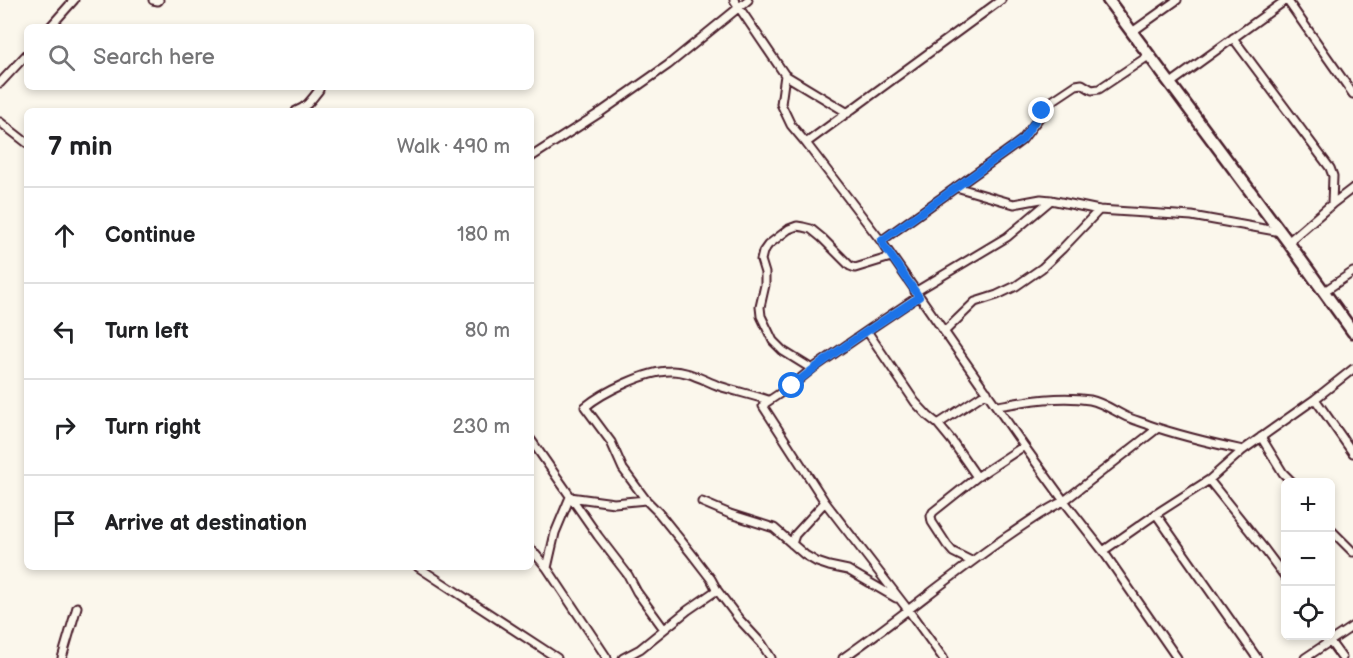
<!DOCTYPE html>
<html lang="en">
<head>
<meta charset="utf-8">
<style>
	:root { --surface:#fff; --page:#f2f2f2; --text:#202124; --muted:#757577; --line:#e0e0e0 }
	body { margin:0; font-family:"Balsamiq Sans",sans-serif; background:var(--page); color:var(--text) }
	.controls { position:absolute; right:18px; bottom:18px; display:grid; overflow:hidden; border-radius:9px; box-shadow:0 3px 9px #0003 }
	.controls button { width:54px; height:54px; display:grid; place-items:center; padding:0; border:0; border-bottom:2px solid var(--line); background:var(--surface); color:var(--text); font:30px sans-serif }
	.stop { position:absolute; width:18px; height:18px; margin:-14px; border:4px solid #1a73e8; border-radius:50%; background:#fff }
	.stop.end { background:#1a73e8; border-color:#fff; box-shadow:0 2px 6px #0008 }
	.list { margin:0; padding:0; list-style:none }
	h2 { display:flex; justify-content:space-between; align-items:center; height:78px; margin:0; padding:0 24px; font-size:26px }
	h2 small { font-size:20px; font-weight:400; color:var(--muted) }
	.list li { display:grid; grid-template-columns:39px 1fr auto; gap:18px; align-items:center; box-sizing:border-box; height:96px; padding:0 24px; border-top:2px solid var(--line) }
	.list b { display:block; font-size:22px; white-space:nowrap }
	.list em { font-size:20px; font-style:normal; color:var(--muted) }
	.icon { flex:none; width:33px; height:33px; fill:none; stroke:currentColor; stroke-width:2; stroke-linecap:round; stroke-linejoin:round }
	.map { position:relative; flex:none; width:1353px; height:658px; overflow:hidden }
	.search { position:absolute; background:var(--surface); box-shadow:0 3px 9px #0003; left:24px; top:24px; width:510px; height:66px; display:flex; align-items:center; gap:15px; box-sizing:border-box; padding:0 21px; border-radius:9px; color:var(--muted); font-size:22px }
	.panel { position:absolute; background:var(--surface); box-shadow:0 3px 9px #0003; left:24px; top:108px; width:510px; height:462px; border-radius:9px }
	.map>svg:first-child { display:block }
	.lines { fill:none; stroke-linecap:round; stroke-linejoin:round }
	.street-casing { stroke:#4a1f2b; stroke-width:11 }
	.primary-casing { stroke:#4a1f2b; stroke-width:15 }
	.street { stroke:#fbf7ec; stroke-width:7 }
	.primary { stroke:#fbf7ec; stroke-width:10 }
	.route { stroke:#1a73e8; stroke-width:8 }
</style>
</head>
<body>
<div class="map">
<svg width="1353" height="658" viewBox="0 0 1353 658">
	<rect width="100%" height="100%" fill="#fbf7ec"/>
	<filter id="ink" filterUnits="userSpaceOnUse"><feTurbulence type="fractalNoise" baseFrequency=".0167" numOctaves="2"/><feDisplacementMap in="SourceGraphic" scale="12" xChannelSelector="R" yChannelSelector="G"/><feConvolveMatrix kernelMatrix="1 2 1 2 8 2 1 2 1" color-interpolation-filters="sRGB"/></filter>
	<g filter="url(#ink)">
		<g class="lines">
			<defs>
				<path id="street" d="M 153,0 L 158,1 L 159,0
					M 734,0 L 785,75 L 848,113
					M 1001,0 L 806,143 L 881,241 L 1024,446 L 1064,501 L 1103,551 L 1177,658
					M 1287,0 L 1353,94
					M 50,27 L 74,0
					M 1132,32 L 1177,0
					M 1233,38 L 1330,168 L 1333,176 L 1332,204
					M 785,75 L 781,104 L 791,125 L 806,143
					M 0,83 L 27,54
					M 1171,83 L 1286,0
					M 296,111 C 307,107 312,99 319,90
					M 0,122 L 27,143
					M 531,157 L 601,112 L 668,65 L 748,0
					M 956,187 L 1014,204 L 1041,199 L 1051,200 L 1099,210 L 1192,216 L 1281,232
					M 881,241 L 1014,146 L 1022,140 L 1052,101 L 1076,85 L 1082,84 L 1092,90 L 1099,89 L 1150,55
					M 1288,242 L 1332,204 L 1353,188
					M 915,292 L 1007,237 L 1051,200
					M 1323,292 L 1353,272
					M 919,296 L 867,331 L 812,369 L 791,386 L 764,404 L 763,406 L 825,502 L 909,611 L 943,658
					M 867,331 L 915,402 L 928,416 L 938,424 L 952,441 L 977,477
					M 945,331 L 975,302 L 997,295 L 1016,286 L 1042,268 L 1062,249 L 1099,210
					M 812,369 L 783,351 L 773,341 L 761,316 L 760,307 L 765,285 L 765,273 L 761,260 L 763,252 L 768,245 L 789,229 L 797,226 L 803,227 L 811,229 L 822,238 L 850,266 L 855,268 L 891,257
					M 1315,399 L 1353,453
					M 768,400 C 752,395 735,391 719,386 C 703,380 687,370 670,371 C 646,371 603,392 585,407 L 611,442 L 623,469 L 646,500 L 658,512 L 691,553 L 711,579 L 717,590 L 739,619 L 762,644 L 771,658
					M 998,406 C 1027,401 1060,395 1090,400 C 1104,403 1114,411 1127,417 C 1134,420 1142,422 1149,425 C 1180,436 1211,443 1243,450
					M 938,424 L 987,392
					M 1261,437 L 1283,473 L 1292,482
					M 531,440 L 598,536 L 628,575 L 637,592 L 664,629
					M 1209,480 L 1265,550 L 1286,578
					M 570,497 L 614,503 L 646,500
					M 702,502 L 730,514 L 774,528 L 805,555 L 817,562 L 829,566 L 848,570 L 896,598
					M 1156,514 L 1257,658
					M 1330,529 L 1353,552
					M 792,544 L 795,535 L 825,502
					M 531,549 L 547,568 L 607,658
					M 1103,551 L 1156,514 L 1209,480 L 1243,450 L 1315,399 L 1353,369
					M 971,561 L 953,552 L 947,545 L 932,522 L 931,516 L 933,512 L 977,477 L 1024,446
					M 418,567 L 557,658
					M 547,568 L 555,533 L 570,497
					M 1326,636 L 1342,658
					M 62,658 L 77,607
					M 623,658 L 640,649 L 688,610 L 717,590
					M 843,658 C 899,619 952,574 1009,535 C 1027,523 1044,510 1064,501 L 1158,428
					M 1305,658 L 1353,626"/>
				<path id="primary" d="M 1108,0 L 1288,242 L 1353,332"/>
			</defs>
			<use href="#street" class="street-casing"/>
			<use href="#primary" class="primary-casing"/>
			<use href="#street" class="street"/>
			<use href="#primary" class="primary"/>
		</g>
	</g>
	<g class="lines" filter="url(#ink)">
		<path class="route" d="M 792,386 C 832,353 876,325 919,297 L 881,241 L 1014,146 L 1022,140 L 1042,111"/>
	</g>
</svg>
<div class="controls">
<button>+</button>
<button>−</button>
<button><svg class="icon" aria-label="locate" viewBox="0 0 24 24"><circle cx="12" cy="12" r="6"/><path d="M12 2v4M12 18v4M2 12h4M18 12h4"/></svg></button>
</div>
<div class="stop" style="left:792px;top:386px"></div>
<div class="stop end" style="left:1042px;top:111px"></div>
<div class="search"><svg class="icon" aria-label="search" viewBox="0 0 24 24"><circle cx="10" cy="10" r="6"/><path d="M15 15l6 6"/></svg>Search here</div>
<section class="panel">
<h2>7 min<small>Walk · 490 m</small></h2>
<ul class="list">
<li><svg class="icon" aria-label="ahead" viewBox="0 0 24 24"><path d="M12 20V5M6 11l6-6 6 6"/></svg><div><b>Continue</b></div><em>180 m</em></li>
<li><svg class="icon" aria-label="left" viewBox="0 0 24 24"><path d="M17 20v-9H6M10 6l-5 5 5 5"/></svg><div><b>Turn left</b></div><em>80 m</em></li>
<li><svg class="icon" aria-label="right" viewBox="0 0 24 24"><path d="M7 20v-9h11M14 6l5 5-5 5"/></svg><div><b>Turn right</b></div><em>230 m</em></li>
<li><svg class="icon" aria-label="arrive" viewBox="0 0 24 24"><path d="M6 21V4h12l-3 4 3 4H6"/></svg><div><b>Arrive at destination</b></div></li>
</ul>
</section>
</div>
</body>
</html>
